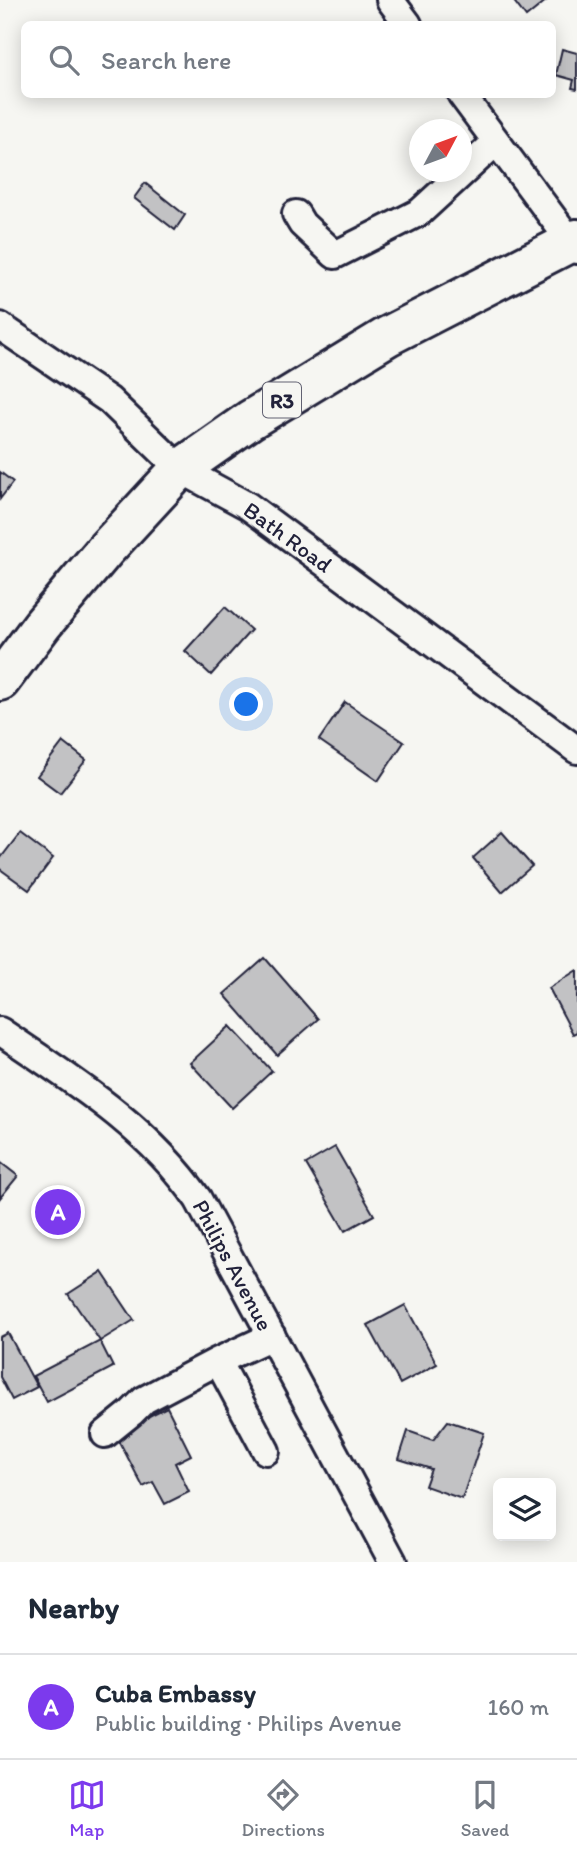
<!DOCTYPE html>
<html lang="en">
<head>
<meta charset="utf-8">
<style>
	:root { --surface:#fff; --page:#f2f2f3; --text:#1f2937; --muted:#747a83; --line:#e0e1e3; --accent:#7c3aed }
	body { margin:0; font-family:Itim,sans-serif; background:var(--page); color:var(--text) }
	.controls { position:absolute; right:21px; bottom:21px; display:grid; overflow:hidden; border-radius:10px; box-shadow:0 4px 18px #0003 }
	.controls button { width:63px; height:63px; display:grid; place-items:center; padding:0; border:0; border-bottom:2px solid var(--line); background:var(--surface); color:var(--text); font:35px sans-serif }
	.compass { position:absolute; left:409px; top:119px; width:63px; height:63px; border-radius:50%; background:var(--surface); box-shadow:0 4px 18px #0003; rotate:49deg }
	.you { position:absolute; left:247px; top:705px; width:24px; height:24px; margin:-18px; border:5px solid #fff; border-radius:50%; background:#1a73e8; box-shadow:0 0 0 10px #1a73e833 }
	.badge { display:grid; place-items:center; width:46px; height:46px; border-radius:50%; background:var(--accent); color:#fff; font-size:23px; font-weight:700 }
	.pin { position:absolute; translate:-50% -50%; border:4px solid #fff; box-shadow:0 2px 7px #0006 }
	.list { margin:0; padding:0; list-style:none }
	h2 { display:flex; justify-content:space-between; align-items:center; height:91px; margin:0; padding:0 28px; font-size:30px }
	h2 small { font-size:23px; font-weight:400; color:var(--muted) }
	.list li { display:grid; grid-template-columns:46px 1fr auto; gap:21px; align-items:center; box-sizing:border-box; height:105px; padding:0 28px; border-top:2px solid var(--line) }
	.list b { display:block; font-size:26px; white-space:nowrap }
	.list p { margin:0; font-size:23px; white-space:nowrap; color:var(--muted) }
	.list em { font-size:23px; font-style:normal; color:var(--muted) }
	.icon { flex:none; width:38px; height:38px; fill:none; stroke:currentColor; stroke-width:2; stroke-linecap:round; stroke-linejoin:round }
	.map { position:relative; flex:none; width:577px; height:1562px; overflow:hidden }
	.search { position:absolute; background:var(--surface); box-shadow:0 4px 18px #0003; left:21px; right:21px; top:21px; height:77px; display:flex; align-items:center; gap:18px; box-sizing:border-box; padding:0 24px; border-radius:10px; color:var(--muted); font-size:26px }
	.sheet { height:196px; background:var(--surface) }
	nav { display:flex; justify-content:space-around; align-items:center; box-sizing:border-box; height:98px; border-top:2px solid var(--line); background:var(--surface); font-size:19px; color:var(--muted) }
	nav a { display:grid; justify-items:center; gap:4px }
	nav .on { color:var(--accent) }
	.map>svg:first-child { display:block }
	.building { fill:#c2c2c4; stroke:#22223b; stroke-width:2 }
	.lines { fill:none; stroke-linecap:round; stroke-linejoin:round }
	.minor-casing { stroke:#22223b; stroke-width:32 }
	.highway-casing { stroke:#22223b; stroke-width:44 }
	.minor { stroke:#f6f6f2; stroke-width:26 }
	.highway { stroke:#f6f6f2; stroke-width:38 }
	.labels { text-anchor:middle; dominant-baseline:central; stroke-width:5; stroke-linejoin:round; paint-order:stroke }
	.shield { fill:#f6f6f2; stroke:#626272; stroke-width:2 }
	.shield-label { font-size:21px; font-weight:bold; fill:#22223b }
	.street-label { font-size:23px; fill:#22223b; stroke:#f6f6f2 }
</style>
</head>
<body>
<div class="map">
<svg width="577" height="1562" viewBox="0 0 577 1562">
	<rect width="100%" height="100%" fill="#f6f6f2"/>
	<filter id="ink" filterUnits="userSpaceOnUse"><feTurbulence type="fractalNoise" baseFrequency=".0143" numOctaves="2"/><feDisplacementMap in="SourceGraphic" scale="14" xChannelSelector="R" yChannelSelector="G"/><feConvolveMatrix kernelMatrix="1 2 1 2 8 2 1 2 1" color-interpolation-filters="sRGB"/></filter>
	<g filter="url(#ink)">
		<path class="building" d="M 513,0 L 547,0 L 526,17 Z
			M 562,49 L 577,53 L 577,89 L 572,88 L 574,80 L 556,75 Z
			M 145,183 L 185,215 L 175,230 L 134,198 Z
			M 0,472 L 13,482 L 0,499 Z
			M 225,607 L 251,630 L 211,675 L 185,651 Z
			M 345,702 L 404,742 L 378,781 L 319,740 Z
			M 63,742 L 86,760 L 60,793 L 37,776 Z
			M 502,832 L 532,866 L 502,892 L 473,858 Z
			M 20,833 L 53,858 L 29,890 L 0,869 L 0,859 Z
			M 265,958 L 318,1019 L 277,1055 L 224,994 Z
			M 577,970 L 577,1032 L 573,1034 L 549,988 Z
			M 230,1026 L 272,1071 L 232,1108 L 190,1063 Z
			M 335,1147 L 374,1215 L 345,1231 L 306,1164 Z
			M 0,1162 L 18,1176 L 0,1198 Z
			M 102,1272 L 134,1320 L 100,1341 L 68,1294 Z
			M 405,1305 L 437,1364 L 400,1384 L 368,1325 Z
			M 8,1333 L 37,1387 L 12,1400 L 0,1377 L 0,1337 Z
			M 100,1341 L 113,1367 L 47,1402 L 33,1376 Z
			M 167,1407 L 191,1455 L 175,1463 L 189,1492 L 165,1504 L 153,1482 L 143,1487 L 115,1433 Z
			M 448,1421 L 484,1433 L 462,1499 L 425,1486 L 431,1469 L 399,1459 L 408,1431 L 433,1440 Z"/>
		<g class="lines">
			<defs>
				<path id="minor" d="M 390,0 L 408,24
					M 461,94 L 577,250
					M 296,214 L 302,224 L 335,255 L 420,212 L 496,142
					M 0,326 L 109,400 L 180,469 L 248,506 L 577,750
					M 0,1031 C 72,1080 147,1126 198,1199 L 393,1562
					M 218,1361 L 266,1451
					M 105,1434 L 131,1413 L 144,1400 L 218,1361 L 272,1336"/>
				<path id="highway" d="M 0,681 L 42,625 L 106,549 L 180,469 L 250,420 L 388,336 L 577,239"/>
			</defs>
			<use href="#minor" class="minor-casing"/>
			<use href="#highway" class="highway-casing"/>
			<use href="#minor" class="minor"/>
			<use href="#highway" class="highway"/>
		</g>
	</g>
	<g class="labels">
		<rect class="shield" x="263" y="382.5" width="38" height="35" rx="5"/>
		<g class="shield-label">
			<text x="282" y="400">R3</text>
		</g>
		<g class="street-label">
			<text transform="translate(288 537) rotate(36)">Bath Road</text>
			<text transform="translate(233 1265) rotate(62)">Philips Avenue</text>
		</g>
	</g>
</svg>
<div class="controls">
<button><svg class="icon" aria-label="layers" viewBox="0 0 24 24"><path d="M12 4l9 5-9 5-9-5zM3 14l9 5 9-5"/></svg></button>
</div>
<svg class="compass" viewBox="-18 -18 36 36"><path d="M0-13l5 13h-10z" fill="#e53935"/><path d="M0 13l5-13h-10z" fill="#747a83"/></svg>
<div class="you"></div>
<div class="pin badge" style="left:58px;top:1212px">A</div>
<div class="search"><svg class="icon" aria-label="search" viewBox="0 0 24 24"><circle cx="10" cy="10" r="6"/><path d="M15 15l6 6"/></svg>Search here</div>
</div>
<section class="sheet">
<h2>Nearby<small></small></h2>
<ul class="list">
<li><span class="badge">A</span><div><b>Cuba Embassy</b><p>Public building · Philips Avenue</p></div><em>160 m</em></li>
</ul>
</section>
<nav>
<a class="on"><svg class="icon" aria-label="map" viewBox="0 0 24 24"><path d="M3 6l6-2 6 2 6-2v14l-6 2-6-2-6 2zM9 4v14M15 6v14"/></svg>Map</a>
<a><svg class="icon" aria-label="directions" viewBox="0 0 24 24"><path d="M12 3l9 9-9 9-9-9zM9 14v-3h6M13 9l2 2-2 2"/></svg>Directions</a>
<a><svg class="icon" aria-label="saved" viewBox="0 0 24 24"><path d="M7 4h10v16l-5-4-5 4z"/></svg>Saved</a>
</nav>
</body>
</html>
